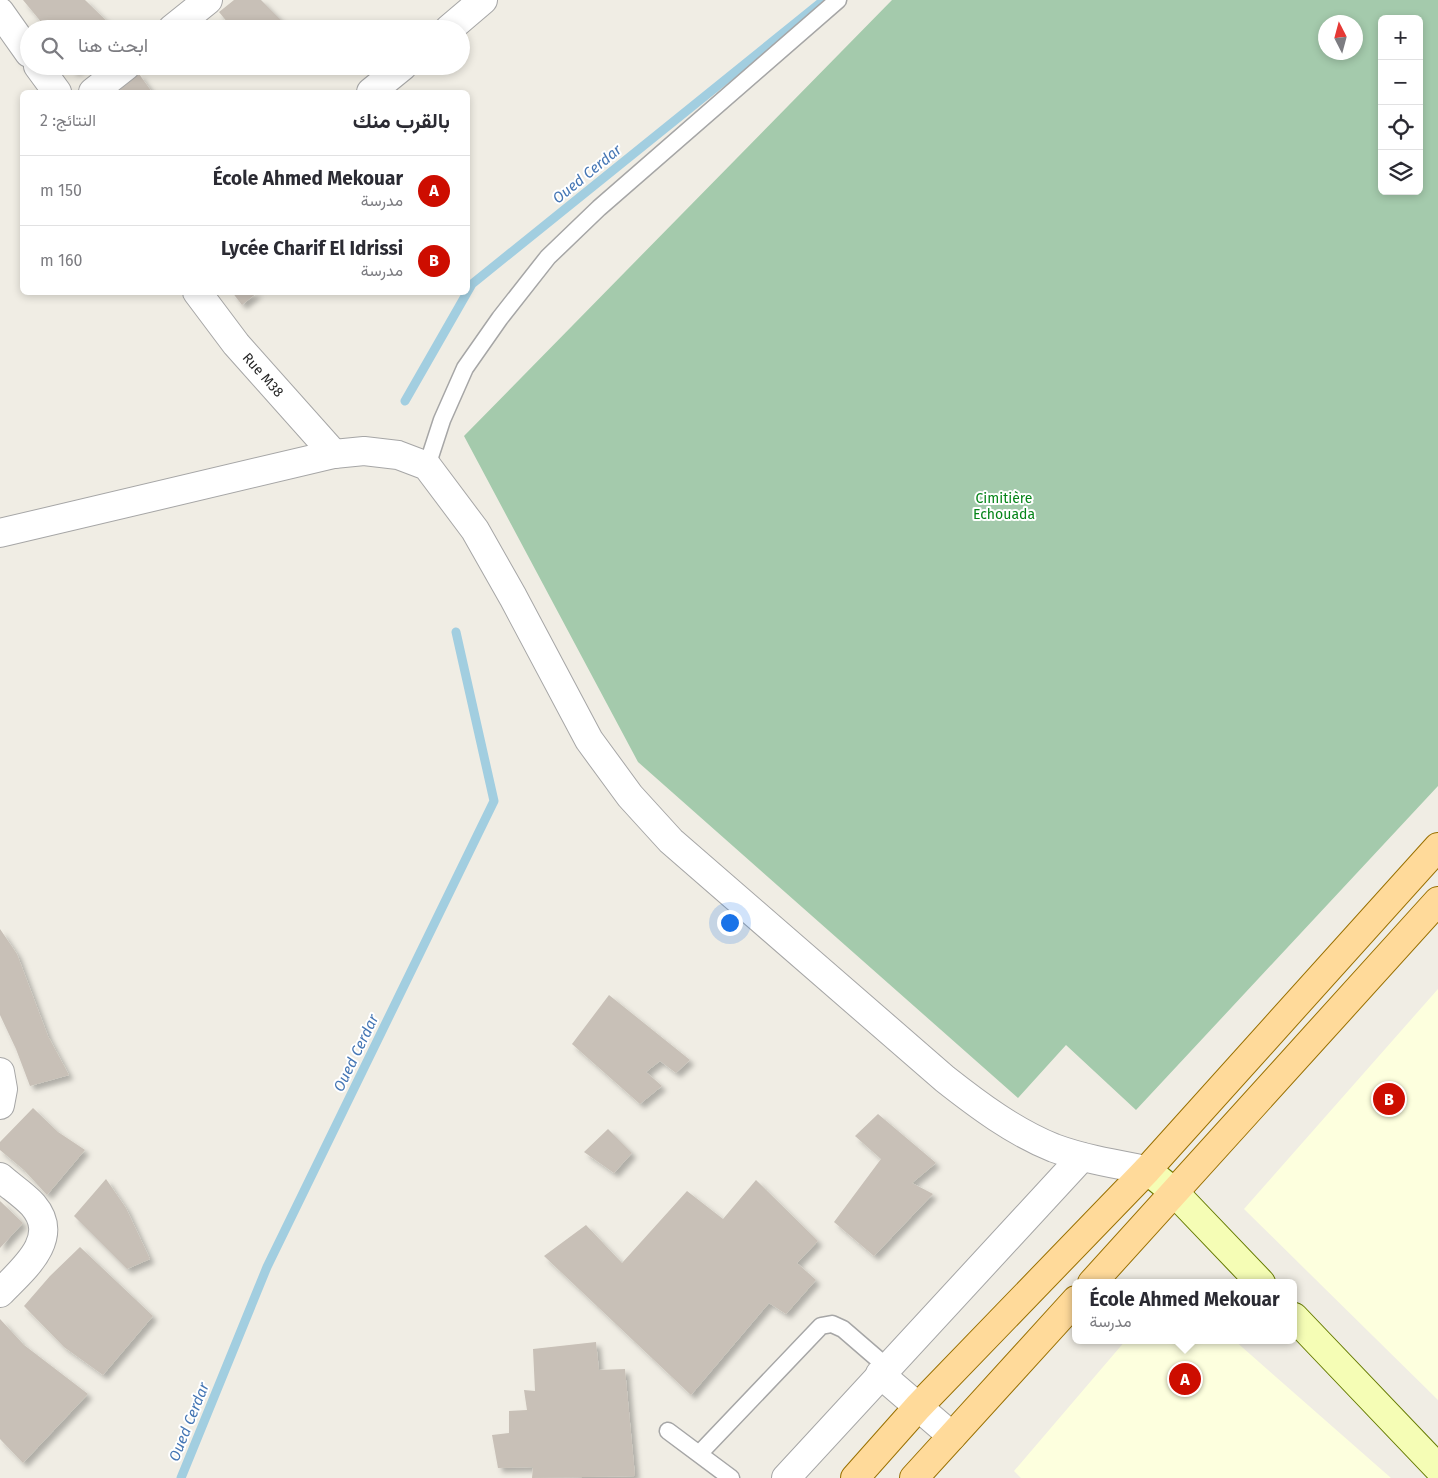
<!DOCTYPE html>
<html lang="ar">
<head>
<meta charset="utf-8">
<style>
	:root { --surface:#fff; --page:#f7f7f7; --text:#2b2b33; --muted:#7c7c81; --line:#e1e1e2; --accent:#cd0d00 }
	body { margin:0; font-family:"Fira Sans",Vazirmatn,sans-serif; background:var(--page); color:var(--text); direction:rtl }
	.controls { position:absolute; right:15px; top:15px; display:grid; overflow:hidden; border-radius:8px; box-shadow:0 2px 8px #0003 }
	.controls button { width:45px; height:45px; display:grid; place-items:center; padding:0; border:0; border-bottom:1px solid var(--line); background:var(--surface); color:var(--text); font:25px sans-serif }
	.compass { position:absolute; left:1318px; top:15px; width:45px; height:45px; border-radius:50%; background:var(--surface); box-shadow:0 2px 8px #0003; rotate:354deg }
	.you { position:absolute; left:729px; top:922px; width:18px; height:18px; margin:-12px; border:4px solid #fff; border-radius:50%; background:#1a73e8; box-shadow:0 0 0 8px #1a73e833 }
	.badge { display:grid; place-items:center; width:32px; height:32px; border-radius:50%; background:var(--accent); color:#fff; font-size:16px; font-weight:700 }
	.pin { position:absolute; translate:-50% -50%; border:2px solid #fff; box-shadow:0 1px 5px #0006 }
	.popup { position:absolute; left:1072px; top:1279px; width:225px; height:65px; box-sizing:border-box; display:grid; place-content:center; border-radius:8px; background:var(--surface); filter:drop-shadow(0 1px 4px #0005); font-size:16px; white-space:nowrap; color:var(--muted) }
	.popup b { font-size:19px; color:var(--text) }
	.popup::after { content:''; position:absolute; left:50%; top:100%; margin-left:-10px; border:10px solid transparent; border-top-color:var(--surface) }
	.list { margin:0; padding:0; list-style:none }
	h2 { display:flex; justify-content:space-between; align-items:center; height:65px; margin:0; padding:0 20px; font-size:21px }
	h2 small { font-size:16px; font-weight:400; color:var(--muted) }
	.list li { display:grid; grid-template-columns:32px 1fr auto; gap:15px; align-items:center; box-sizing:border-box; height:70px; padding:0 20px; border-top:1px solid var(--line) }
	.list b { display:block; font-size:19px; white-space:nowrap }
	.list p { margin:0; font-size:16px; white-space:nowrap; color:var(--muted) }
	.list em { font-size:16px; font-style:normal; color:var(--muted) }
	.icon { flex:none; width:28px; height:28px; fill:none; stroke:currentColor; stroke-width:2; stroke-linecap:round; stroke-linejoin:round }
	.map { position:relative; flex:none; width:1438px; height:1478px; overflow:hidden; direction:ltr }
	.search { position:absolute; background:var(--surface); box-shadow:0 2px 8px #0003; left:20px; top:20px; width:450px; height:55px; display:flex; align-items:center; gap:12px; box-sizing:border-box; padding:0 18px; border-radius:28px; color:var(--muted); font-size:19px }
	.panel { position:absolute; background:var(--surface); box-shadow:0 2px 8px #0003; left:20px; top:90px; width:450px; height:205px; border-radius:8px; direction:rtl }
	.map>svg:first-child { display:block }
	.education { fill:#fdffde }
	.cemetery { fill:#a4caac; fill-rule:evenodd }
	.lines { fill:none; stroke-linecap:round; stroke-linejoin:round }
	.stream { stroke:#a2cee0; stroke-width:9 }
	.building { fill:#c8c0b7; filter:url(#shadow) }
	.service-casing { stroke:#a6a6a6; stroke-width:19 }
	.minor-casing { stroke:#a6a6a6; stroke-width:30 }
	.secondary-casing { stroke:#667b00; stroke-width:30 }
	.primary-casing { stroke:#997000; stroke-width:30 }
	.service { stroke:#fff; stroke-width:16 }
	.minor { stroke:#fff; stroke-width:28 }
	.secondary { stroke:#f5fdb5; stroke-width:28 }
	.primary { stroke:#ffda9a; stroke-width:28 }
	.labels { text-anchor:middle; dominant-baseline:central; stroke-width:4; stroke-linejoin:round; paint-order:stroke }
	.street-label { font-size:14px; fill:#1f1f1f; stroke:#fff }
	.park-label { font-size:14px; fill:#058418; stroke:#fff }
	.water-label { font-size:15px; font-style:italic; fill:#4576b4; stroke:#fff }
</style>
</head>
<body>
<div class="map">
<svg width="1438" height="1478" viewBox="0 0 1438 1478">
	<defs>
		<filter id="shadow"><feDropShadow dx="4.5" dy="4.5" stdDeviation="2.5" flood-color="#0004"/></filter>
	</defs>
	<rect width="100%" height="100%" fill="#f0ede4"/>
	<path class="education" d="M 1438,989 L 1438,1400 L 1244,1209 Z
		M 1126,1340 L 1234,1340 L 1391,1478 L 1021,1478 L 1014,1471 Z"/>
	<path class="cemetery" d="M 892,0 L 1438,0 L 1438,786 L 1136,1110 L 1066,1045 L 1018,1098 L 638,762 L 464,436 ZM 1382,19 L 1419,19 L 1419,191 L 1382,191 ZM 1326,22 L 1356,22 L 1356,52 L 1326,52 Z"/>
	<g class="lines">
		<path class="stream" d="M 405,401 L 472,284 L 824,0
			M 181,1478 L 267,1267 L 494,801 L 456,632"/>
	</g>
	<path class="building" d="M 23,0 L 85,0 L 115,29 L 47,29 Z
		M 234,0 L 261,0 L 282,21 L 272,29 L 233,29 L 219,12 Z
		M 71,66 L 82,66 L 74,72 Z
		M 139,74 L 152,92 L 117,92 Z
		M 232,292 L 258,292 L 242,305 Z
		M 0,929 L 17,954 L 48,1036 L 69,1075 L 30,1086 L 16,1049 L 0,1015 Z
		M 609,995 L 690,1060 L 676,1073 L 660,1061 L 646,1072 L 662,1086 L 640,1104 L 572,1044 Z
		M 33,1108 L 58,1132 L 85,1150 L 47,1195 L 24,1170 L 0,1150 L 0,1142 Z
		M 878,1114 L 936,1163 L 912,1183 L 933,1194 L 874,1256 L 834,1222 L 881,1159 L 855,1136 Z
		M 608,1129 L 632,1153 L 614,1173 L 584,1152 Z
		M 106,1179 L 126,1208 L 150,1259 L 127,1269 L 74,1216 Z
		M 756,1180 L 818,1241 L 797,1263 L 816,1280 L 786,1314 L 769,1303 L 691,1395 L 544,1256 L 586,1225 L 622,1263 L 687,1191 L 723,1219 Z
		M 0,1201 L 23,1223 L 0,1248 Z
		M 80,1247 L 153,1316 L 103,1375 L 64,1347 L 24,1306 L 50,1276 Z
		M 0,1319 L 24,1345 L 88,1394 L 23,1463 L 0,1439 Z
		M 596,1342 L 599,1370 L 625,1369 L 635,1476 L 532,1478 L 533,1467 L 498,1468 L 492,1435 L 509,1433 L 509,1411 L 527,1410 L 524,1390 L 535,1391 L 533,1349 Z"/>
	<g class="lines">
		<defs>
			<path id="service" d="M 427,466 L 442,420 L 465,368 L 500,318 L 548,257 L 599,208 L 838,0
				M 668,1431 L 731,1478
				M 699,1454 L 821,1326 L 832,1324 L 843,1329 L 887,1367"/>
			<g id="minor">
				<path d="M 0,12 L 29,53"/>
				<path d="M 172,29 L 208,0"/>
				<path d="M 449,29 L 483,0"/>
				<path d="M 38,66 L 57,92"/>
				<path d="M 93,92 L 126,66"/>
				<path d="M 371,92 L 403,66"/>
				<path id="s1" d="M 197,292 L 236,344 L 334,454"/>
				<path d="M 0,533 L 334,454 L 364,451 L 398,455 L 427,466 L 475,530 L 513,597 L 589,740 L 630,796 L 671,841 L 945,1079 C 978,1105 1014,1132 1054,1148 C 1084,1159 1115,1164 1147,1170"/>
				<path d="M 0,1072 L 3,1089 L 0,1105"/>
				<path d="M 0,1177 C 10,1186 24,1195 33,1205 C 62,1239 22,1270 0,1293"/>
				<path d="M 880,1374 L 952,1436"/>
				<path d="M 786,1478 L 1082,1157"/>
			</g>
			<path id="secondary" d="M 1147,1170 L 1174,1192 L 1261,1283
				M 1294,1317 L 1438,1468"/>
			<path id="primary" d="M 1092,1283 L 1438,901
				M 855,1478 L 918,1407 L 1147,1170 L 1438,847
				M 914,1478 L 1076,1300"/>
		</defs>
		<use href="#service" class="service-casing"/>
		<use href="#minor" class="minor-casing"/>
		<use href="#secondary" class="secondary-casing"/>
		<use href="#primary" class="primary-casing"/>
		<use href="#service" class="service"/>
		<use href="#minor" class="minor"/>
		<use href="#secondary" class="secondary"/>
		<use href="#primary" class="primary"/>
	</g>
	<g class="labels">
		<g class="street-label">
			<text stroke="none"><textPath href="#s1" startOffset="106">Rue M38</textPath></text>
		</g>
		<g class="park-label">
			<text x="1004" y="498">Cimitière<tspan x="1004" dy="16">Echouada</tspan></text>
		</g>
		<g class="water-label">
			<text transform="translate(587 174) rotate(-39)">Oued Cerdar</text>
			<text transform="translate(356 1053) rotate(-64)">Oued Cerdar</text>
			<text transform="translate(189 1422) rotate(-68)">Oued Cerdar</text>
		</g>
	</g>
</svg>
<div class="controls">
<button>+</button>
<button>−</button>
<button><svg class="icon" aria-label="locate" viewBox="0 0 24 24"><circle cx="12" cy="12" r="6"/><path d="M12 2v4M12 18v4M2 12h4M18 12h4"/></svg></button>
<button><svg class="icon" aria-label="layers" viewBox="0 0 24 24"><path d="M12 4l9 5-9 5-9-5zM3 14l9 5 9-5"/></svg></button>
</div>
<svg class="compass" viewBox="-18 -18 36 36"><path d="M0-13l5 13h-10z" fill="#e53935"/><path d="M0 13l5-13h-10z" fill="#7c7c81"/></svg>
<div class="you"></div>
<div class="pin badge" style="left:1185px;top:1379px">A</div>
<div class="popup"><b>École Ahmed Mekouar</b>مدرسة</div>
<div class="pin badge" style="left:1389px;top:1099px">B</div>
<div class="search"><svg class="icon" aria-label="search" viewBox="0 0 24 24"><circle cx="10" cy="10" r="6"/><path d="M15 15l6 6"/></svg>ابحث هنا</div>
<section class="panel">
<h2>بالقرب منك<small>النتائج: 2</small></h2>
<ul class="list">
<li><span class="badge">A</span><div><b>École Ahmed Mekouar</b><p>مدرسة</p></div><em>150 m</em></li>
<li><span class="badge">B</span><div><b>Lycée Charif El Idrissi</b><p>مدرسة</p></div><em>160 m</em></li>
</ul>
</section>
</div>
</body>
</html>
